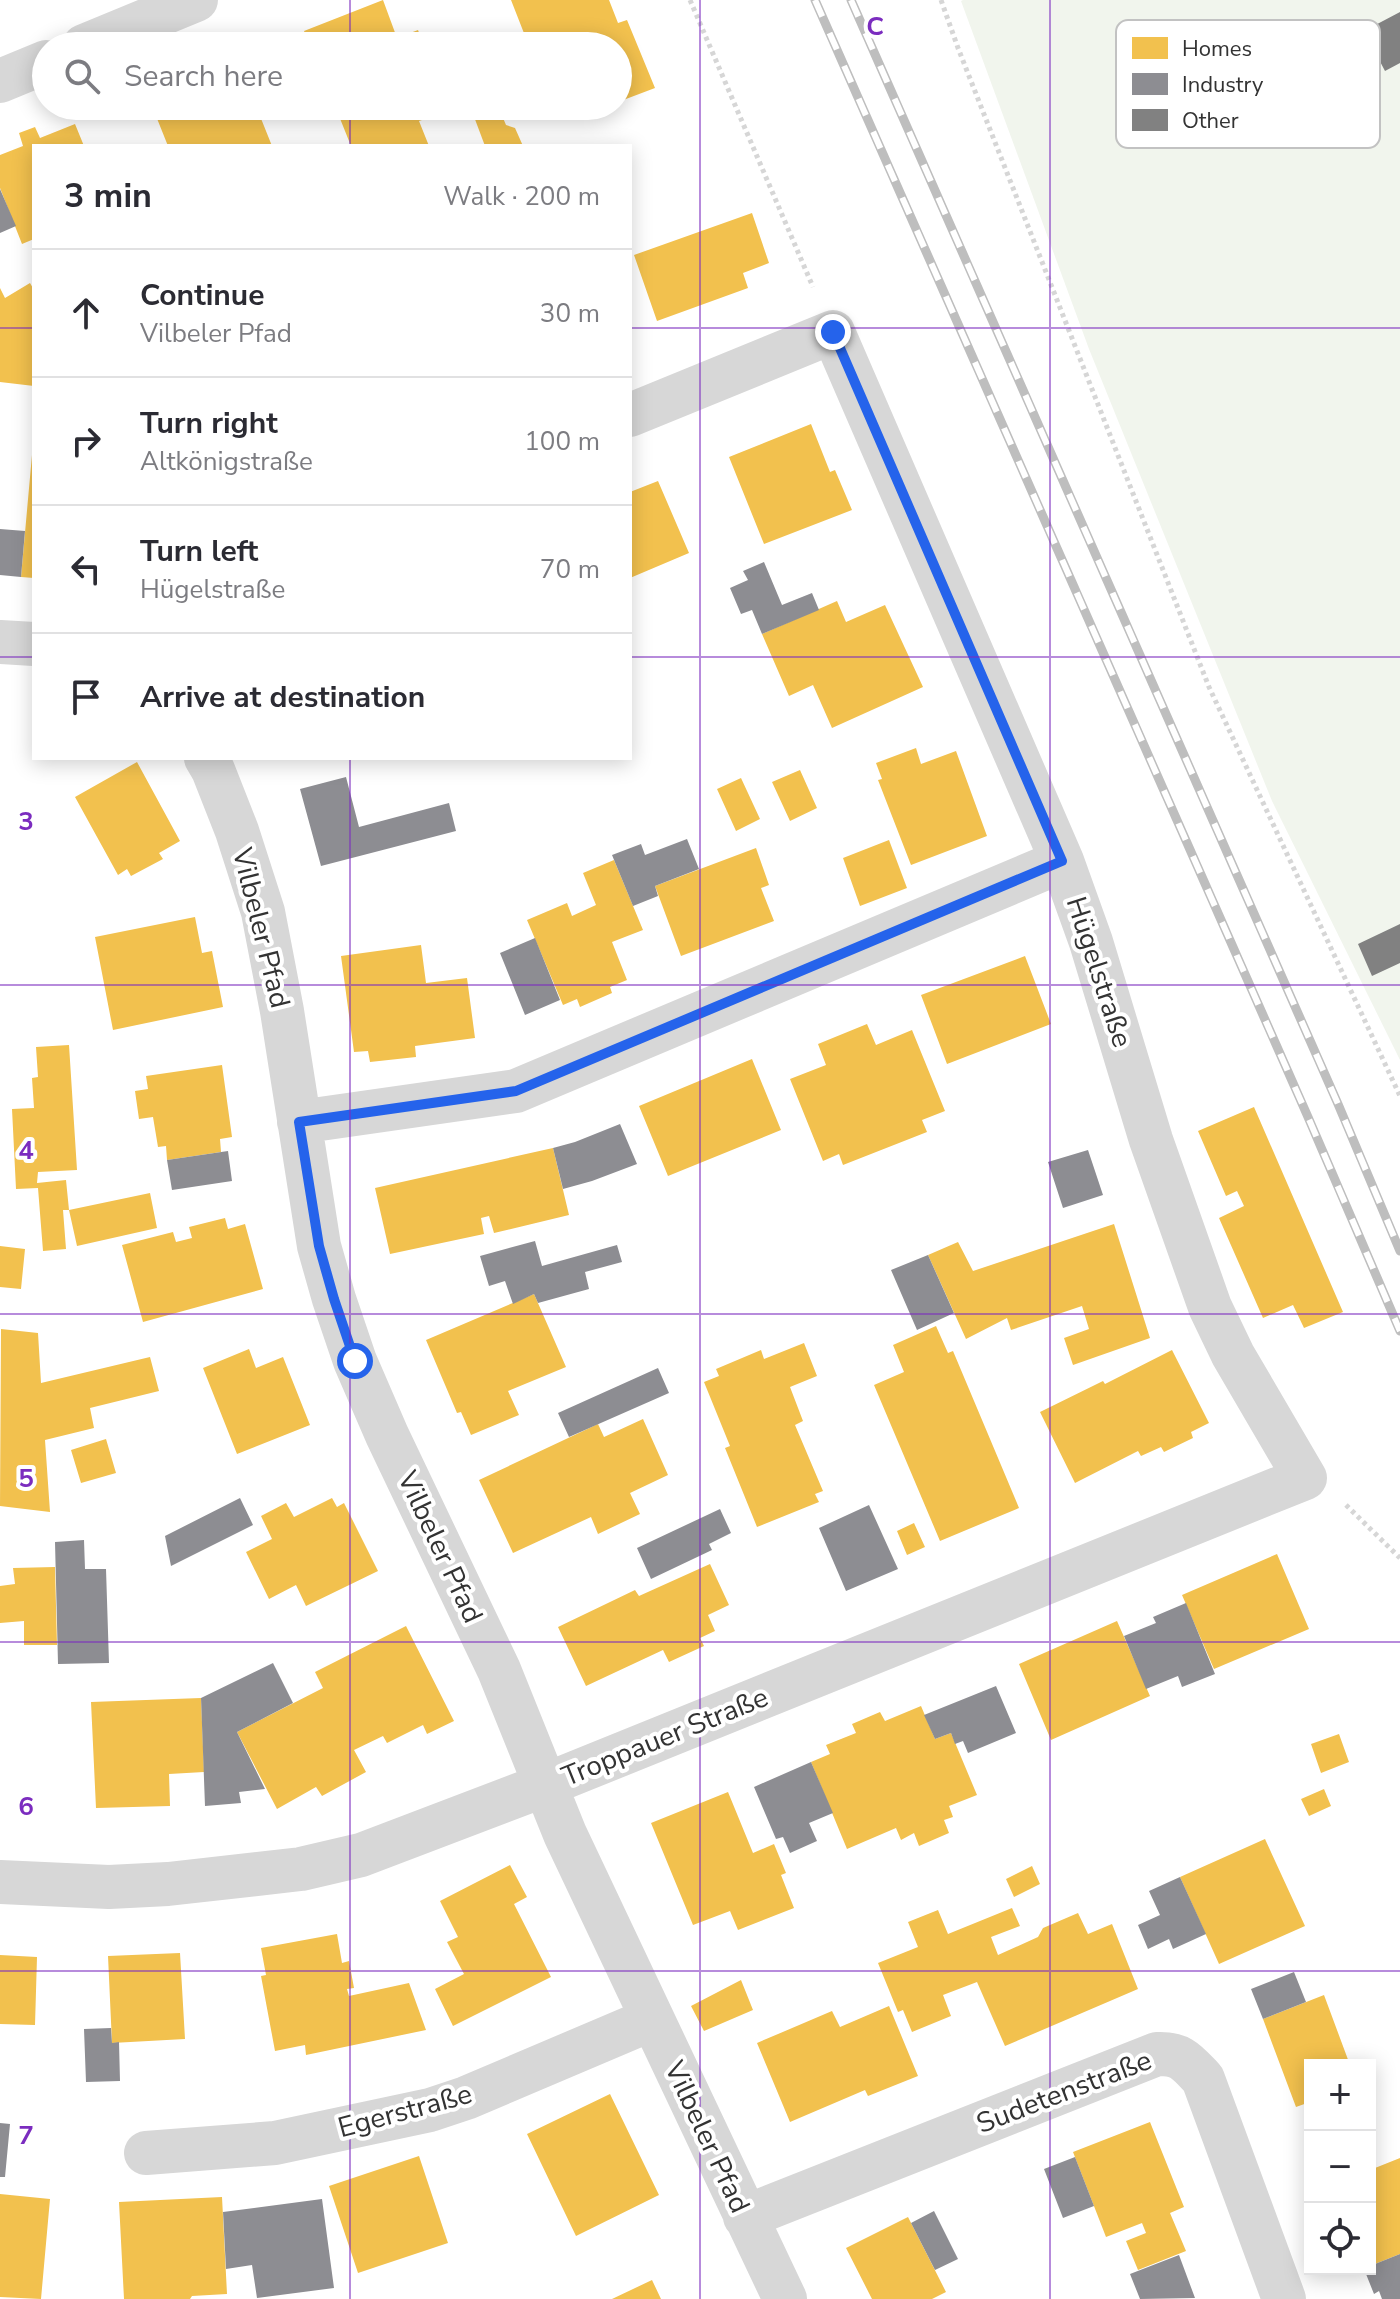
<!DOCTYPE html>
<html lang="en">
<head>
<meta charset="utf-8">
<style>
	:root { --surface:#fff; --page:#f7f7f7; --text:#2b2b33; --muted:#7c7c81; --line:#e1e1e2 }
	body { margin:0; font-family:"Nunito Sans",sans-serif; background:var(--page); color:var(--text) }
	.controls { position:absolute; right:24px; bottom:24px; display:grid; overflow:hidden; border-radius:0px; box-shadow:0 4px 20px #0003 }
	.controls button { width:72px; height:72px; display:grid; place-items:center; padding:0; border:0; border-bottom:2px solid var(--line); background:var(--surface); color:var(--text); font:40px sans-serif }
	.stop { position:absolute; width:24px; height:24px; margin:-18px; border:6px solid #2563eb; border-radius:50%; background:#fff }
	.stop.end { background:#2563eb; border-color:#fff; box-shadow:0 2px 8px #0008 }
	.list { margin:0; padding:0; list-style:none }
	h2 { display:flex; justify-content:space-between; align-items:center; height:104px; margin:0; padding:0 32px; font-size:34px }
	h2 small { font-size:26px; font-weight:400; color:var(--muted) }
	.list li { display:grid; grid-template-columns:52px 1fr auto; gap:24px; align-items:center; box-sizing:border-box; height:128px; padding:0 32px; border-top:2px solid var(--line) }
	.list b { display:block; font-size:30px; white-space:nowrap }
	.list p { margin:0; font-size:26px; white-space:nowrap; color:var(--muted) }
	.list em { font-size:26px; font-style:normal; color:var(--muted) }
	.icon { flex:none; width:44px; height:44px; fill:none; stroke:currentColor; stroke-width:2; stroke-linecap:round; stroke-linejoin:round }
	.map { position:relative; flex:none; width:1400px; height:2299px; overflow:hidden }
	.search { position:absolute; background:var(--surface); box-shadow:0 4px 20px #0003; left:32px; top:32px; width:600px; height:88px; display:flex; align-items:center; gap:20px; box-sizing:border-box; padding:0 28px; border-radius:44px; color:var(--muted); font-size:30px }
	.panel { position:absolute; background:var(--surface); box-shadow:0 4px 20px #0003; left:32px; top:144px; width:600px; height:616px; border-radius:0px }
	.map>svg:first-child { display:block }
	.green { fill:#f1f5ed }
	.homes { fill:#f2c14e }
	.industry { fill:#8d8d92 }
	.building { fill:#818181 }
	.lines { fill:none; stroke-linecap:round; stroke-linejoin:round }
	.path { stroke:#d6d6d6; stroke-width:5; stroke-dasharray:4 4; stroke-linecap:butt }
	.minor { stroke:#d7d7d7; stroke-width:44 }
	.rail-casing { stroke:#bebebe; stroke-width:9 }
	.rail { stroke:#fff; stroke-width:6; stroke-dasharray:18; stroke-linecap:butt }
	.route { stroke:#2563eb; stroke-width:10 }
	.grid { fill:none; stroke:#7b2cbf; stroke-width:2; stroke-opacity:0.55 }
	.labels { text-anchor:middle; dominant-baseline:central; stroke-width:8; stroke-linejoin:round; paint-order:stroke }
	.street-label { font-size:28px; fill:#333; stroke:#fff }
	.key { fill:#fff; stroke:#c2c2c2; stroke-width:2 }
	.key-label { font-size:22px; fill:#333 }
	.grid-label { font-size:26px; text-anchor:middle; font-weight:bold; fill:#7b2cbf; stroke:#fff; stroke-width:8; stroke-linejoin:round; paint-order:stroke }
</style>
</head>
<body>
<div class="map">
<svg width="1400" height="2299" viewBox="0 0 1400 2299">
	<rect width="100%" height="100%" fill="#fff"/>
	<path class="green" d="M 963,0 L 1400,0 L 1400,1060 L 1272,801 L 1089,349 L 961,1 Z"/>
	<path class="homes" d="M 383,0 L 397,38 L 418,30 L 424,46 L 310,46 L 304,31 Z
		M 511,0 L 609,0 L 618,23 L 627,20 L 655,88 L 618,102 L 618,46 L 529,46 Z
		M 152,106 L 256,106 L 272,146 L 168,146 Z
		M 335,106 L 430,106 L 434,116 L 419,121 L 429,146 L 351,146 Z
		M 470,106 L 498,106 L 506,125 L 515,128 L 523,146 L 485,146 Z
		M 75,124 L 84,146 L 34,146 L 34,239 L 22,244 L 0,188 L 0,155 L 23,146 L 19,133 L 35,127 L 40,138 Z
		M 752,213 L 769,263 L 743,273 L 748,288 L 657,321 L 634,255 Z
		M 30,283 L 34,290 L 34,386 L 0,382 L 0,288 L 5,298 Z
		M 811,424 L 830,472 L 835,470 L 852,510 L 764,544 L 729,457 Z
		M 32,455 L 34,455 L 34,578 L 21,577 Z
		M 658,481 L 689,553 L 630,578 L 630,492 Z
		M 837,601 L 846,622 L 885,605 L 923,687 L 832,728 L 813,685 L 789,696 L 762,634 Z
		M 916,748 L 921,764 L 956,751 L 987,836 L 911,865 L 878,780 L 882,779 L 876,763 Z
		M 137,762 L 180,841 L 159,853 L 163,859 L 131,876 L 127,869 L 118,875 L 75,797 Z
		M 800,770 L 817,808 L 790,821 L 772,782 Z
		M 741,778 L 760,819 L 736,831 L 717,789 Z
		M 889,840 L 907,888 L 860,906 L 843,858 Z
		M 756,848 L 769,885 L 761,888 L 774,921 L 681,956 L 655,886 Z
		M 614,860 L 643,930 L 612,942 L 627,980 L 610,987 L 612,993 L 580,1007 L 577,999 L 563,1005 L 527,920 L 567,903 L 572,916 L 596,905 L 583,873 Z
		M 195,917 L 202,953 L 212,951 L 223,1007 L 113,1030 L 95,937 Z
		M 421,945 L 426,983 L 467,978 L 475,1038 L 415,1046 L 416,1057 L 370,1062 L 368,1051 L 354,1052 L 341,956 Z
		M 1025,956 L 1051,1024 L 947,1064 L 921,995 Z
		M 867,1024 L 876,1045 L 912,1030 L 945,1111 L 922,1120 L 927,1132 L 843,1165 L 839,1154 L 823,1161 L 790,1079 L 826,1065 L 818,1044 Z
		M 69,1045 L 77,1170 L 38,1172 L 37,1183 L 66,1180 L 69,1210 L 63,1210 L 66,1249 L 43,1251 L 38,1188 L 16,1189 L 12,1109 L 34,1108 L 32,1078 L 38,1077 L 36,1047 Z
		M 752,1059 L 781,1130 L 668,1176 L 639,1106 Z
		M 222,1065 L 232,1137 L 220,1139 L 221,1152 L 167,1160 L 166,1146 L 158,1147 L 153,1117 L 139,1119 L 135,1091 L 148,1089 L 146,1076 Z
		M 1254,1107 L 1343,1312 L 1304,1328 L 1293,1305 L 1263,1318 L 1219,1218 L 1244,1206 L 1237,1191 L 1226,1196 L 1198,1131 Z
		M 553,1148 L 569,1215 L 494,1233 L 489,1216 L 481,1218 L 484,1234 L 390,1254 L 375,1188 Z
		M 150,1193 L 157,1228 L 77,1246 L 69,1210 Z
		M 225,1218 L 228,1229 L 245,1224 L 263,1289 L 143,1322 L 122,1245 L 173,1232 L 176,1242 L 192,1238 L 189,1227 Z
		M 1114,1224 L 1150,1338 L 1073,1365 L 1064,1338 L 1089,1329 L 1082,1306 L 1011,1330 L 1007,1318 L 966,1339 L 928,1255 L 958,1242 L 973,1271 Z
		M 0,1246 L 25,1249 L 21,1289 L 0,1287 Z
		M 534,1294 L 566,1367 L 508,1391 L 519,1415 L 471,1435 L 461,1412 L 457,1413 L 426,1340 Z
		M 936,1326 L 948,1353 L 953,1351 L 1019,1508 L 940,1541 L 874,1385 L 904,1372 L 893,1345 Z
		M 1,1329 L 38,1333 L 41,1383 L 150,1357 L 159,1391 L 90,1408 L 94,1428 L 45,1440 L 50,1512 L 0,1506 Z
		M 804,1343 L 817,1376 L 790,1387 L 803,1421 L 795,1425 L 823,1491 L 815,1494 L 819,1502 L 757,1527 L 725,1448 L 730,1446 L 704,1382 L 719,1376 L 716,1369 L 761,1350 L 764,1359 Z
		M 249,1349 L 256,1368 L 283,1357 L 310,1425 L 237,1454 L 203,1368 Z
		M 1172,1350 L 1209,1423 L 1191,1432 L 1193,1438 L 1164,1452 L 1161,1447 L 1141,1456 L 1138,1451 L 1075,1483 L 1040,1412 L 1103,1381 L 1105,1384 Z
		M 643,1419 L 668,1475 L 630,1493 L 640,1514 L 598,1534 L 591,1517 L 513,1553 L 479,1480 L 598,1424 L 604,1437 Z
		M 106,1439 L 116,1473 L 81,1483 L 71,1450 Z
		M 332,1498 L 337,1507 L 344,1503 L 378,1571 L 306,1606 L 296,1585 L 269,1599 L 246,1552 L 272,1539 L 261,1516 L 286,1503 L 294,1517 Z
		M 914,1523 L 925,1547 L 907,1555 L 897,1531 Z
		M 1277,1554 L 1309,1629 L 1214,1669 L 1182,1595 Z
		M 710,1564 L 729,1605 L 708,1615 L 715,1631 L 700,1638 L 704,1646 L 669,1662 L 663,1650 L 586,1686 L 558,1627 L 635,1590 L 639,1596 Z
		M 55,1567 L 57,1645 L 24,1645 L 24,1621 L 0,1623 L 0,1586 L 15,1584 L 13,1568 Z
		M 1117,1621 L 1150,1696 L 1051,1740 L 1019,1664 Z
		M 406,1626 L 454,1721 L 427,1734 L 423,1725 L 387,1743 L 383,1736 L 354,1750 L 366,1772 L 322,1796 L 316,1787 L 277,1809 L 237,1732 L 323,1688 L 315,1672 Z
		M 201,1698 L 204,1772 L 169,1774 L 170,1806 L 96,1808 L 91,1702 Z
		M 921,1706 L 935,1739 L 951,1733 L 977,1795 L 949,1806 L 953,1817 L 944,1820 L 949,1833 L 919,1846 L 914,1833 L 901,1840 L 896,1828 L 847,1849 L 811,1762 L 830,1754 L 826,1745 L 856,1733 L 852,1724 L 880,1712 L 885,1721 Z
		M 1339,1734 L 1349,1762 L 1321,1773 L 1311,1744 Z
		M 1324,1789 L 1331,1806 L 1309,1816 L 1301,1799 Z
		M 728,1792 L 753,1853 L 774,1844 L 786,1873 L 781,1875 L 794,1908 L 738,1930 L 730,1911 L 693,1925 L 651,1823 Z
		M 1265,1839 L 1305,1926 L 1219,1964 L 1180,1877 Z
		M 510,1865 L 527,1897 L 514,1904 L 551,1977 L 453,2026 L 435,1989 L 464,1974 L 447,1942 L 458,1937 L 440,1901 Z
		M 1032,1866 L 1040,1884 L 1014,1897 L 1006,1879 Z
		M 1012,1908 L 1020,1926 L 991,1937 L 998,1955 L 1038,1937 L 1043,1928 L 1078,1913 L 1088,1934 L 1112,1924 L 1138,1989 L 1005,2046 L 977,1982 L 943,1995 L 951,2016 L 912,2032 L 903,2010 L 898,2012 L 878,1963 L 918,1947 L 908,1922 L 938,1910 L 948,1934 Z
		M 337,1934 L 342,1963 L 349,1961 L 354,1988 L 347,1989 L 349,1996 L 409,1983 L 426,2030 L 306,2055 L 305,2045 L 275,2051 L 261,1976 L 266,1975 L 261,1948 Z
		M 180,1953 L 185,2039 L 112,2043 L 108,1956 Z
		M 0,1955 L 37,1957 L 35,2025 L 0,2024 Z
		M 741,1980 L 753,2010 L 704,2031 L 691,2006 Z
		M 1324,1995 L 1350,2065 L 1310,2065 L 1310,2102 L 1296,2107 L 1263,2019 Z
		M 889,2006 L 918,2076 L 868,2096 L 865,2090 L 790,2122 L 757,2043 L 832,2011 L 840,2027 Z
		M 610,2094 L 659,2195 L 576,2236 L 527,2134 Z
		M 1150,2122 L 1184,2207 L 1170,2213 L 1186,2251 L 1138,2270 L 1126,2241 L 1146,2233 L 1142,2223 L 1106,2237 L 1073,2152 Z
		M 419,2156 L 448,2243 L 358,2273 L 329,2186 Z
		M 1400,2158 L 1400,2254 L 1370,2266 L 1370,2170 Z
		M 0,2194 L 50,2199 L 41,2299 L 0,2297 Z
		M 222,2197 L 227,2294 L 192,2296 L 190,2299 L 124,2299 L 119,2202 Z
		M 908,2217 L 946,2292 L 932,2299 L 872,2299 L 846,2248 Z
		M 652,2280 L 661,2299 L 612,2299 Z"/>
	<path class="industry" d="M 0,189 L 16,226 L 0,233 Z
		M 0,529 L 25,531 L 21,577 L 0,575 Z
		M 764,562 L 782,605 L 812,593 L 819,610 L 762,634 L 752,610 L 741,614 L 730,588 L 748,580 L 743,571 Z
		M 346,777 L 359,827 L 449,803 L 456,831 L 321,866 L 300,789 Z
		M 687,839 L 699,869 L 655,886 L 658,896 L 633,906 L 612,855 L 641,844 L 645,855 Z
		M 535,938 L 560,1000 L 525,1015 L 500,953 Z
		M 620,1124 L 637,1164 L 592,1181 L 563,1189 L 553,1148 L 575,1142 Z
		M 1088,1150 L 1103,1195 L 1063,1208 L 1048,1162 Z
		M 228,1151 L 232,1181 L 172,1190 L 167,1160 Z
		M 535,1241 L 542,1266 L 617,1245 L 622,1262 L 585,1272 L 589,1289 L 538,1303 L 534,1294 L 513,1304 L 505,1281 L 489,1286 L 480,1256 Z
		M 928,1255 L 954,1313 L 917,1330 L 891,1270 Z
		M 658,1368 L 669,1393 L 569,1437 L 558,1413 Z
		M 240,1498 L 253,1525 L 171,1566 L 165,1536 Z
		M 869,1505 L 898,1569 L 846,1591 L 819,1528 Z
		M 720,1509 L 731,1533 L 709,1544 L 712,1550 L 651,1579 L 637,1548 Z
		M 84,1540 L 85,1569 L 106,1569 L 109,1663 L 58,1664 L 55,1542 Z
		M 1186,1603 L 1215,1674 L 1182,1687 L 1178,1676 L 1146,1689 L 1124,1636 L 1156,1623 L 1153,1617 Z
		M 273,1663 L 293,1703 L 237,1732 L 265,1789 L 239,1792 L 241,1803 L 205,1806 L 201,1698 Z
		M 996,1686 L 1016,1733 L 968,1753 L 963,1741 L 955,1744 L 951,1733 L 935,1739 L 924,1715 Z
		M 811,1762 L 833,1813 L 809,1823 L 817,1841 L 790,1853 L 783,1837 L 776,1839 L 754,1787 Z
		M 1180,1877 L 1206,1934 L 1173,1949 L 1169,1939 L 1148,1949 L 1138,1925 L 1160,1915 L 1149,1891 Z
		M 1294,1972 L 1306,2002 L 1263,2019 L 1251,1989 Z
		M 111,2028 L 112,2043 L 119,2042 L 120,2081 L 86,2082 L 84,2029 Z
		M 0,2123 L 10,2124 L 5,2177 L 0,2177 Z
		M 1075,2157 L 1094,2206 L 1063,2218 L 1044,2169 Z
		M 322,2199 L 334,2288 L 257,2298 L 252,2265 L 226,2269 L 223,2212 Z
		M 934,2211 L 958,2259 L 935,2270 L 911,2223 Z
		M 1400,2254 L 1400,2299 L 1382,2299 L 1379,2291 L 1374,2294 L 1364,2269 L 1370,2269 L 1370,2266 Z
		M 1179,2255 L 1195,2298 L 1140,2299 L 1130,2274 Z"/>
	<path class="building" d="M 1400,12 L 1400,63 L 1385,71 L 1364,31 Z
		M 1400,924 L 1400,963 L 1372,976 L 1358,944 Z"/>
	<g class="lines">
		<path class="path" d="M 690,0 L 813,287
			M 941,0 L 958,48 L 1209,687 L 1400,1096
			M 1346,1505 L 1400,1558"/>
		<path class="minor" d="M 84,46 L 196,0
			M 0,81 L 46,62
			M 0,642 L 34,644
			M 206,758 L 213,770 L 237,831 L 263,912 L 282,1011 L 319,1246 L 334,1299 L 355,1361 L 387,1435 L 499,1670 L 565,1834 L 785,2299
			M 299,1122 L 516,1091 L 1062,861
			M 0,1882 L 109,1887 L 168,1884 L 301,1869 L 361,1855 L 545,1785 L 1305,1478 L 1233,1355 L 1210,1307 L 1151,1140 L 1091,942 L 1062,861 L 833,332 L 630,415
			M 146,2153 L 275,2143 L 430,2110 L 466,2098 L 652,2019
			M 745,2217 L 1157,2054 C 1181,2053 1187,2062 1203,2079 L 1284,2299"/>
		<defs>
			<path id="rail" d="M 815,0 L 1308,1117 L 1400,1331
				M 851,0 L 1338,1104 L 1400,1251"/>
		</defs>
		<use href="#rail" class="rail-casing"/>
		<use href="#rail" class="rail"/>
	</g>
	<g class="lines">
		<path class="route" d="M 355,1361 L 334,1299 L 319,1246 L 299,1122 L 516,1091 L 1062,861 L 833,332"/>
	</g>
	<path class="grid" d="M 350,0 L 350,46M 700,0 L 700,2299M 1050,0 L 1050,2299M 350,106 L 350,146M 0,328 L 34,328M 630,328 L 1400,328M 0,657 L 34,657M 630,657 L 1400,657M 350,758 L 350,2299M 0,985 L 1400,985M 0,1314 L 1400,1314M 0,1642 L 1400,1642M 0,1971 L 1400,1971"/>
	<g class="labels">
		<g class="street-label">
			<text transform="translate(261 928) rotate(76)">Vilbeler Pfad</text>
			<text transform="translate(1099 972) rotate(72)">Hügelstraße</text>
			<text transform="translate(440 1547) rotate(65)">Vilbeler Pfad</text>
			<text transform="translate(665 1737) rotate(-22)">Troppauer Straße</text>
			<text transform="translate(1064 2092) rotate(-21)">Sudetenstraße</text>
			<text transform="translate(405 2111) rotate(-15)">Egerstraße</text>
			<text transform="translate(707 2137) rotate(65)">Vilbeler Pfad</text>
		</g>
	</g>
	<rect x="1116" y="20" width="264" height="128" rx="12" class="key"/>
	<rect x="1132" y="37" width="36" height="22" fill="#f2c14e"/>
	<rect x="1132" y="73" width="36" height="22" fill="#8d8d92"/>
	<rect x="1132" y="109" width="36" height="22" fill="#818181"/>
	<g class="key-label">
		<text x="1182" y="56">Homes</text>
		<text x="1182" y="92">Industry</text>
		<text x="1182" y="128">Other</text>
	</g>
	<g class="grid-label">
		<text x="875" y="35">C</text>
		<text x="26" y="830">3</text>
		<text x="26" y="1159">4</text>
		<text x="26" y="1487">5</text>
		<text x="26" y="1815">6</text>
		<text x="26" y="2144">7</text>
	</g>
</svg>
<div class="controls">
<button>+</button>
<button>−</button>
<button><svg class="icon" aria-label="locate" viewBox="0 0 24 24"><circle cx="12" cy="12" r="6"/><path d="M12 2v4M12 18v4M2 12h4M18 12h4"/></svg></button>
</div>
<div class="stop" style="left:355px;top:1361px"></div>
<div class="stop end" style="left:833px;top:332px"></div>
<div class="search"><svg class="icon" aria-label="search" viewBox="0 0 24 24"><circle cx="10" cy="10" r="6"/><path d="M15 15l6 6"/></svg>Search here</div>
<section class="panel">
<h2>3 min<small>Walk · 200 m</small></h2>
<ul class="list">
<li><svg class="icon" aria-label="ahead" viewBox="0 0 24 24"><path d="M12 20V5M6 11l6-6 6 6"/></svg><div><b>Continue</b><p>Vilbeler Pfad</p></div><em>30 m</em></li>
<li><svg class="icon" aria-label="right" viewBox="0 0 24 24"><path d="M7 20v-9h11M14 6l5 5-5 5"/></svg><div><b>Turn right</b><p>Altkönigstraße</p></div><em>100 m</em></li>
<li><svg class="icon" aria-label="left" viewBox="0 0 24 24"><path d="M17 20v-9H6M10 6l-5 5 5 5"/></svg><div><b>Turn left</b><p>Hügelstraße</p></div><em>70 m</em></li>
<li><svg class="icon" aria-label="arrive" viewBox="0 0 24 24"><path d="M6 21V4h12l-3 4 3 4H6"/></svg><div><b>Arrive at destination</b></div></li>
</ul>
</section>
</div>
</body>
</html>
